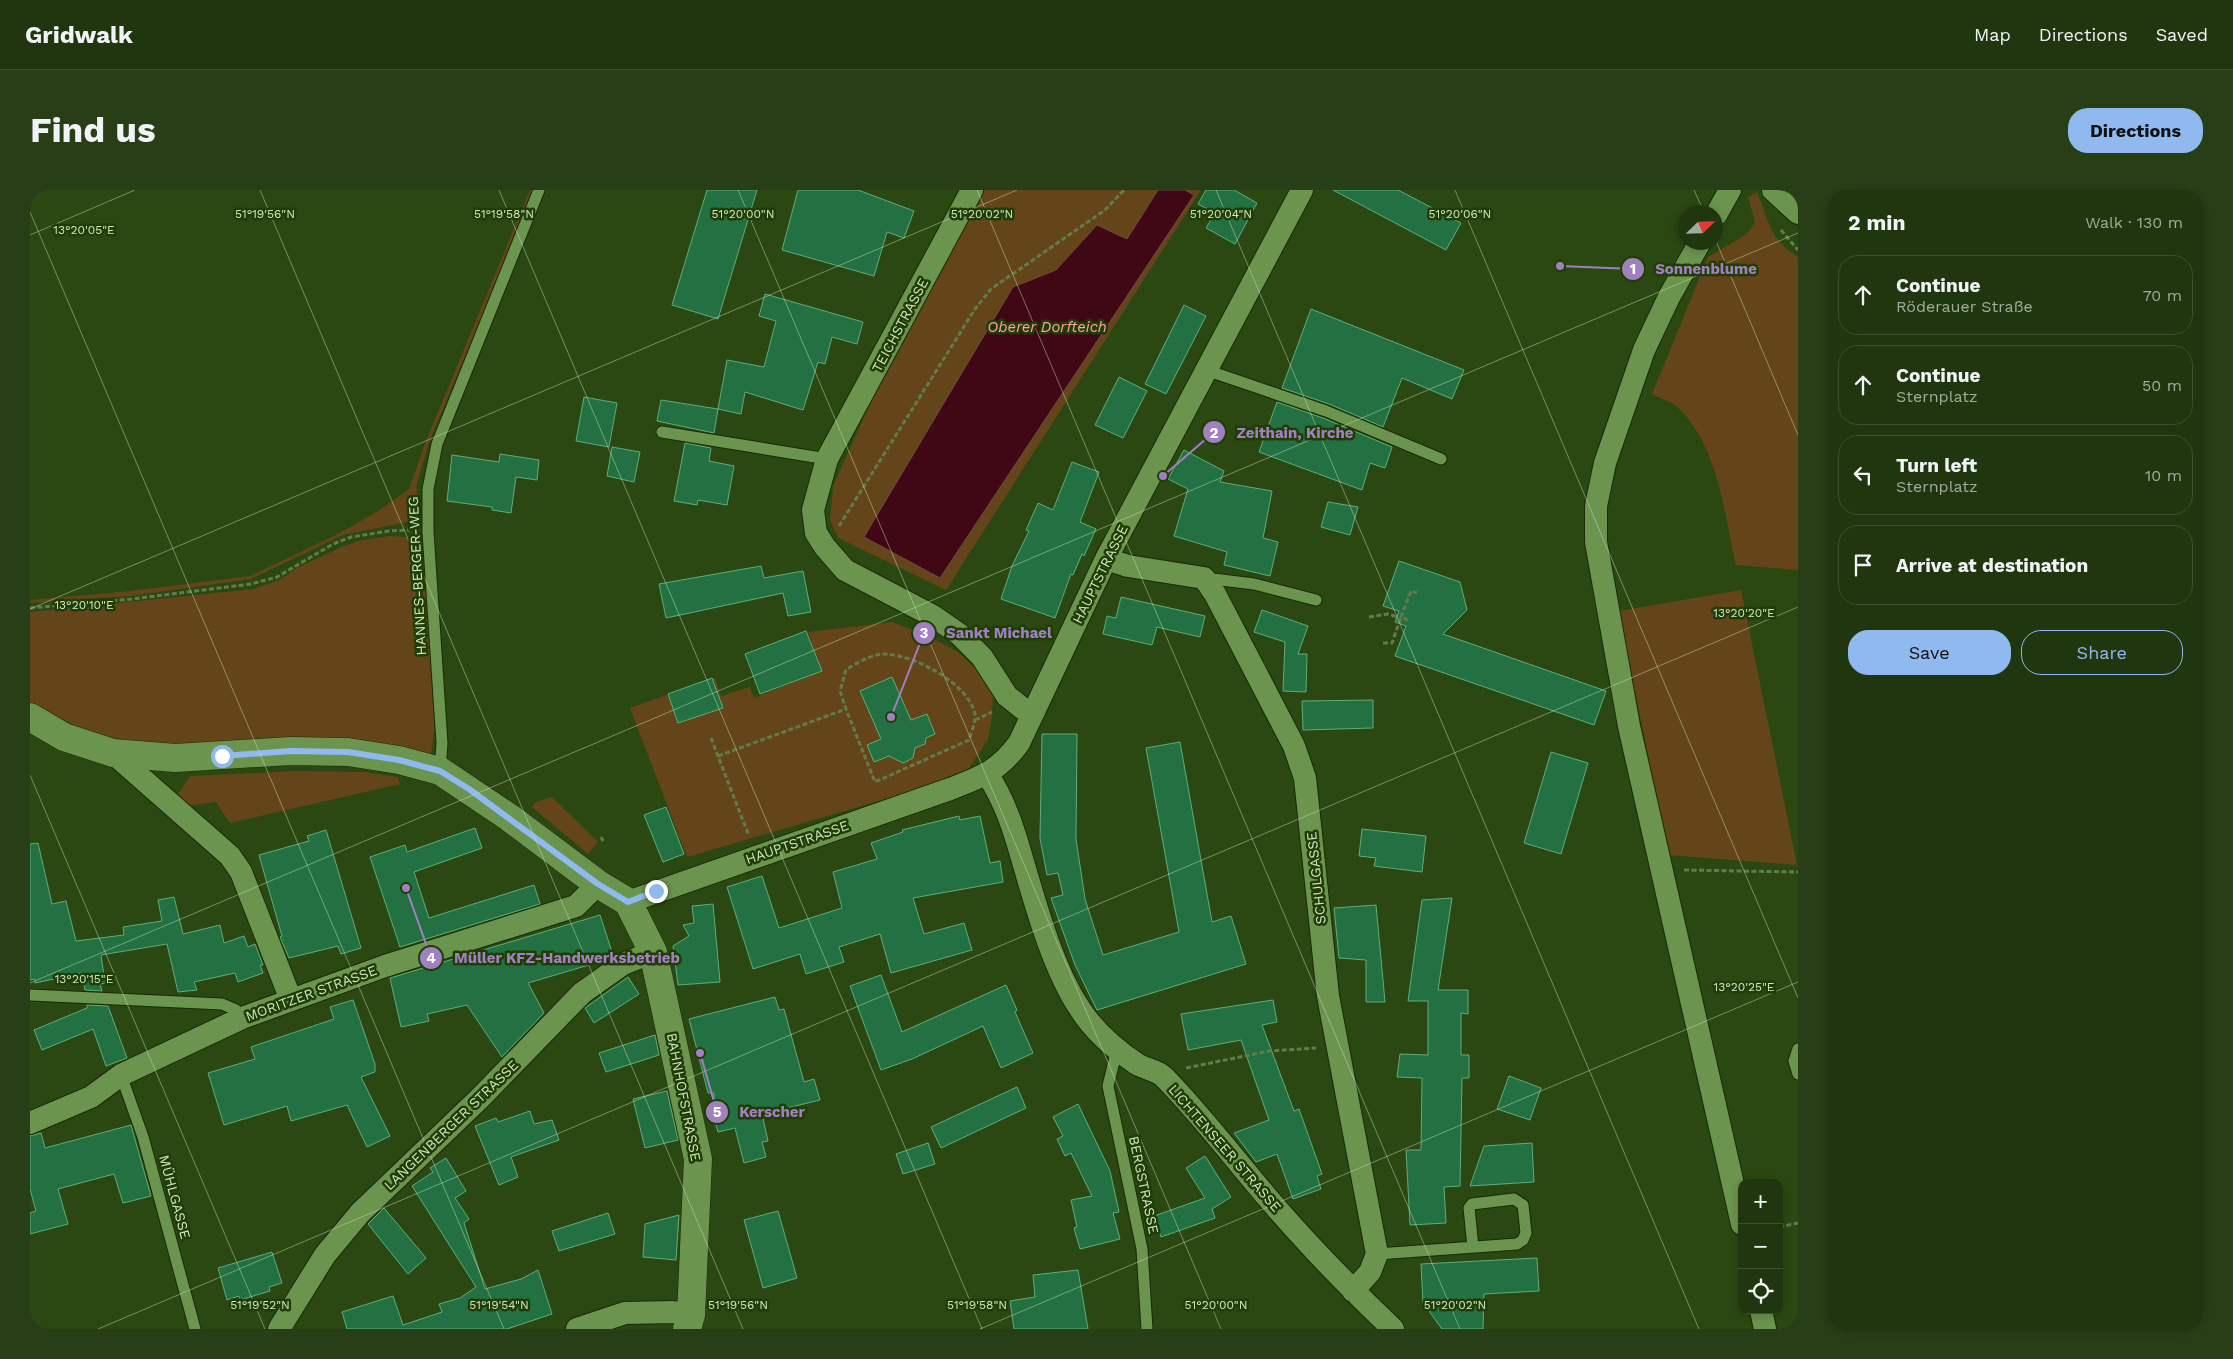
<!DOCTYPE html>
<html lang="en">
<head>
<meta charset="utf-8">
<style>
	:root { --surface:#20360e; --page:#283e17; --text:#f1f3f6; --muted:#a2ab9e; --line:#3d502e; --accent:#90b9f0 }
	body { margin:0; font-family:"Work Sans",sans-serif; background:var(--page); color:var(--text) }
	.controls { position:absolute; right:15px; bottom:15px; display:grid; overflow:hidden; border-radius:10px; box-shadow:0 2px 8px #0003 }
	.controls button { width:45px; height:45px; display:grid; place-items:center; padding:0; border:0; border-bottom:1px solid var(--line); background:var(--surface); color:var(--text); font:25px sans-serif }
	.compass { position:absolute; left:1648px; top:15px; width:45px; height:45px; border-radius:50%; background:var(--surface); box-shadow:0 2px 8px #0003; rotate:67deg }
	.stop { position:absolute; width:15px; height:15px; margin:-11px; border:4px solid #90b9f0; border-radius:50%; background:#fff }
	.stop.end { background:#90b9f0; border-color:#fff; box-shadow:0 1px 5px #0008 }
	.list { margin:0; padding:0; list-style:none }
	h2 { display:flex; justify-content:space-between; align-items:center; height:65px; margin:0; padding:0 20px; font-size:21px }
	h2 small { font-size:16px; font-weight:400; color:var(--muted) }
	.list li { display:grid; grid-template-columns:32px 1fr auto; gap:15px; align-items:center; box-sizing:border-box; height:80px; margin:0 10px 10px; padding:0 10px; border:1px solid var(--line); border-radius:20px }
	.list b { display:block; font-size:19px; white-space:nowrap }
	.list p { margin:0; font-size:16px; white-space:nowrap; color:var(--muted) }
	.list em { font-size:16px; font-style:normal; color:var(--muted) }
	.actions { display:flex; gap:10px; padding:15px 20px }
	.actions a { flex:1; padding:11px 0; border:1px solid var(--accent); border-radius:20px; text-align:center; font-size:18px; color:var(--accent) }
	.actions .main { background:var(--accent); color:#111 }
	.icon { flex:none; width:28px; height:28px; fill:none; stroke:currentColor; stroke-width:2; stroke-linecap:round; stroke-linejoin:round }
	.map { position:relative; flex:none; width:1768px; height:1139px; overflow:hidden; border-radius:20px }
	header { display:flex; align-items:center; gap:30px; box-sizing:border-box; height:70px; padding:0 25px; background:var(--surface); border-bottom:1px solid var(--line) }
	header strong { font-size:24px }
	nav { display:flex; gap:28px; margin-inline-start:auto; font-size:18px }
	.intro { display:flex; align-items:center; justify-content:space-between; box-sizing:border-box; height:120px; padding:0 30px }
	h1 { margin:0; font-size:35px }
	.button { padding:12px 22px; border-radius:20px; background:var(--accent); color:#111; font-size:18px; font-weight:700 }
	main { display:flex; gap:30px; padding:0 30px }
	aside { flex:1; background:var(--surface); border-radius:20px; box-shadow:0 2px 8px #0003 }
	.map>svg:first-child { display:block }
	.green { fill:#644519 }
	.water { fill:#400814; stroke:#6b4b48 }
	.building { fill:#237143; stroke:#60ad7a }
	.lines { fill:none; stroke-linecap:round; stroke-linejoin:round }
	.lane-casing { stroke:#172b06; stroke-width:13 }
	.street-casing { stroke:#172b06; stroke-width:24 }
	.secondary-casing { stroke:#172b06; stroke-width:29 }
	.path { stroke:#617c4b; stroke-width:3; stroke-dasharray:5 2.5; stroke-linecap:butt }
	.lane { stroke:#6b944e; stroke-width:11 }
	.street { stroke:#6b944e; stroke-width:22 }
	.secondary { stroke:#6b944e; stroke-width:28 }
	.route { stroke:#90b9f0; stroke-width:6 }
	.ticks { fill:none; stroke:#cfe6c1; stroke-width:1; stroke-opacity:0.45 }
	.labels { text-anchor:middle; dominant-baseline:central; stroke-width:5; stroke-linejoin:round; paint-order:stroke }
	.street-label { font-size:14px; fill:#cfe6c1; stroke:#203d05 }
	.water-label { font-size:15px; font-style:italic; fill:#fda2ab; stroke:#203d05 }
	.ticks-label { font-size:12px; text-anchor:middle; fill:#cfe6c1; stroke:#203d05; stroke-width:5; stroke-linejoin:round; paint-order:stroke }
	.leader { fill:none; stroke:#a180c0; stroke-width:2 }
	.callout-dot { fill:#a180c0; stroke:#203d05; stroke-width:2 }
	.mark-label { font-size:15px; text-anchor:middle; font-weight:bold; fill:#fff }
	.callout-label { font-size:15px; text-anchor:middle; font-weight:bold; fill:#a180c0; stroke:#203d05; stroke-width:5; stroke-linejoin:round; paint-order:stroke }
</style>
</head>
<body>
<header>
<strong>Gridwalk</strong>
<nav><a>Map</a><a>Directions</a><a>Saved</a></nav>
</header>
<div class="intro"><h1>Find us</h1><a class="button">Directions</a></div>
<main>
<div class="map">
<svg width="1768" height="1139" viewBox="0 0 1768 1139">
	<rect width="100%" height="100%" fill="#2b4812"/>
	<path class="green" d="M 500,0 L 504,0 L 494,28 L 399,252 L 386,297 L 391,323 L 377,332 L 313,345 L 221,389 L 101,406 L 0,413 L 0,410 L 101,401 L 220,386 L 306,345 L 348,321 L 379,299 L 396,251 Z
		M 951,0 L 1171,0 L 916,400 L 808,348 L 800,330 L 803,296 L 849,194 Z
		M 1727,2 C 1739,30 1739,49 1768,67 L 1768,380 L 1706,375 C 1694,323 1688,253 1646,216 C 1640,211 1629,208 1622,204 L 1678,67 L 1709,49 L 1720,40 L 1725,32 L 1718,7 Z
		M 360,346 L 379,347 L 393,361 L 406,527 L 401,566 L 157,558 L 98,551 L 55,541 L 0,512 L 0,422 L 224,399 L 249,390 L 267,378 L 311,357 L 332,350 Z
		M 1711,400 L 1767,675 L 1638,665 L 1589,421 Z
		M 863,432 L 900,447 L 928,462 L 951,484 L 963,502 L 962,526 L 958,550 L 937,581 L 883,601 L 657,667 L 600,518 L 685,488 L 691,506 L 720,497 L 724,508 L 792,481 L 778,442 Z
		M 266,581 L 333,582 L 368,587 L 370,594 L 200,633 L 186,612 L 155,616 L 147,606 L 160,586 Z
		M 522,607 L 568,652 L 558,664 L 502,617 L 506,612 Z"/>
	<path class="water" d="M 1128,0 L 1155,0 L 1164,5 L 910,388 L 834,347 L 983,97 L 1026,80 L 1067,35 L 1097,49 Z"/>
	<path class="building" d="M 677,0 L 727,0 L 688,129 L 642,115 Z
		M 768,0 L 828,0 L 884,21 L 874,48 L 857,42 L 844,86 L 752,60 Z
		M 1176,0 L 1204,0 L 1227,13 L 1205,54 L 1176,38 L 1185,23 L 1168,14 Z
		M 1303,0 L 1368,0 L 1431,33 L 1416,60 Z
		M 735,104 L 833,132 L 827,154 L 802,147 L 795,174 L 788,172 L 773,220 L 715,202 L 711,224 L 688,219 L 697,170 L 734,177 L 746,131 L 729,126 Z
		M 1154,115 L 1176,126 L 1136,204 L 1115,194 Z
		M 1281,119 L 1434,180 L 1422,209 L 1372,188 L 1353,237 L 1299,214 L 1252,198 Z
		M 1089,187 L 1117,201 L 1093,248 L 1065,235 Z
		M 554,207 L 587,213 L 579,257 L 546,251 Z
		M 631,210 L 688,219 L 684,243 L 627,231 Z
		M 1247,212 L 1293,228 L 1362,257 L 1355,278 L 1340,273 L 1332,300 L 1229,262 Z
		M 655,253 L 681,258 L 679,271 L 704,276 L 697,315 L 668,310 L 667,315 L 644,311 Z
		M 582,257 L 610,262 L 604,292 L 577,286 Z
		M 1154,260 L 1194,281 L 1190,292 L 1242,301 L 1233,348 L 1248,352 L 1240,386 L 1194,375 L 1197,362 L 1144,346 L 1158,299 L 1138,289 Z
		M 470,264 L 509,270 L 507,290 L 486,287 L 481,323 L 462,320 L 462,317 L 417,311 L 422,265 L 469,272 Z
		M 1042,272 L 1069,282 L 1050,332 L 1066,339 L 1054,366 L 1052,364 L 1043,385 L 1041,384 L 1025,428 L 971,409 L 982,376 L 999,341 L 996,340 L 1008,313 L 1023,320 Z
		M 1298,312 L 1328,317 L 1320,345 L 1291,337 Z
		M 1369,371 L 1430,392 L 1437,420 L 1413,444 L 1576,501 L 1564,535 L 1365,466 L 1376,436 L 1365,432 L 1369,421 L 1353,416 Z
		M 731,376 L 734,388 L 773,381 L 781,422 L 758,426 L 753,403 L 636,428 L 629,394 Z
		M 1091,407 L 1175,426 L 1170,447 L 1127,437 L 1122,455 L 1073,444 L 1077,426 L 1086,428 Z
		M 1232,420 L 1278,436 L 1268,464 L 1277,464 L 1276,502 L 1253,501 L 1255,452 L 1224,442 Z
		M 776,441 L 792,481 L 730,504 L 715,464 Z
		M 862,487 L 881,530 L 897,524 L 905,544 L 896,548 L 895,554 L 885,558 L 883,568 L 873,573 L 859,566 L 844,572 L 837,555 L 851,549 L 830,501 Z
		M 682,488 L 693,518 L 648,533 L 638,504 Z
		M 1343,510 L 1343,538 L 1273,540 L 1272,511 Z
		M 1012,544 L 1047,544 L 1046,649 L 1055,709 L 1073,765 L 1149,742 L 1116,558 L 1150,552 L 1182,732 L 1201,726 L 1216,774 L 1067,820 L 1045,775 L 1021,708 L 1033,705 L 1028,683 L 1017,685 L 1010,648 Z
		M 1521,562 L 1558,573 L 1531,664 L 1494,653 Z
		M 636,617 L 654,664 L 633,672 L 614,625 Z
		M 929,626 L 930,630 L 950,626 L 960,673 L 970,671 L 973,692 L 883,708 L 894,744 L 934,733 L 942,760 L 861,783 L 850,744 L 809,757 L 814,772 L 776,784 L 770,764 L 723,779 L 697,697 L 732,686 L 749,738 L 812,718 L 803,682 L 847,669 L 841,653 L 873,642 L 872,640 Z
		M 445,638 L 452,658 L 384,682 L 399,728 L 504,695 L 510,714 L 370,757 L 340,667 L 375,655 L 377,662 Z
		M 1332,639 L 1396,646 L 1392,682 L 1344,676 L 1346,668 L 1329,666 Z
		M 296,640 L 331,758 L 311,764 L 308,756 L 259,768 L 250,747 L 252,746 L 229,665 L 279,651 L 277,646 Z
		M 8,653 L 22,714 L 36,711 L 46,751 L 94,745 L 93,737 L 132,731 L 128,710 L 144,707 L 153,744 L 190,735 L 194,753 L 214,746 L 218,757 L 225,754 L 233,775 L 230,775 L 233,783 L 208,792 L 205,783 L 164,792 L 167,800 L 148,802 L 137,754 L 71,765 L 75,793 L 70,794 L 72,801 L 55,800 L 52,783 L 5,793 L 5,789 L 0,790 L 0,654 Z
		M 1422,708 L 1408,800 L 1438,800 L 1438,824 L 1431,823 L 1431,865 L 1439,865 L 1439,888 L 1432,888 L 1430,996 L 1414,997 L 1416,1033 L 1380,1035 L 1376,960 L 1391,960 L 1392,888 L 1367,887 L 1370,864 L 1398,865 L 1398,811 L 1378,811 L 1392,710 Z
		M 683,714 L 690,792 L 648,795 L 643,756 L 659,746 L 653,735 L 664,733 L 662,716 Z
		M 1346,715 L 1355,812 L 1336,812 L 1336,770 L 1309,768 L 1304,718 Z
		M 570,725 L 583,765 L 576,770 L 498,793 L 514,823 L 472,867 L 437,815 L 397,824 L 399,831 L 371,837 L 360,788 Z
		M 851,785 L 872,842 L 976,795 L 987,820 L 985,822 L 1003,863 L 971,878 L 953,836 L 882,869 L 851,880 L 820,796 Z
		M 598,787 L 609,804 L 564,833 L 555,818 Z
		M 745,807 L 749,820 L 754,819 L 774,892 L 784,889 L 790,910 L 732,924 L 738,951 L 732,952 L 736,967 L 714,973 L 705,938 L 688,942 L 684,929 L 684,903 L 678,903 L 659,829 Z
		M 323,810 L 345,874 L 345,882 L 331,887 L 360,946 L 337,957 L 317,915 L 261,931 L 257,916 L 194,935 L 178,883 L 225,869 L 221,857 L 304,829 L 300,817 Z
		M 1243,810 L 1247,832 L 1232,835 L 1264,921 L 1269,919 L 1292,984 L 1287,986 L 1291,999 L 1263,1009 L 1247,964 L 1226,972 L 1204,943 L 1239,930 L 1211,850 L 1158,860 L 1151,824 Z
		M 57,815 L 78,816 L 97,868 L 76,876 L 63,839 L 12,860 L 4,840 L 57,818 Z
		M 625,845 L 629,865 L 576,882 L 569,863 Z
		M 1479,886 L 1511,898 L 1500,930 L 1467,919 Z
		M 987,897 L 996,918 L 911,958 L 901,937 Z
		M 637,901 L 648,950 L 615,958 L 603,909 Z
		M 1048,914 L 1080,981 L 1089,1022 L 1083,1023 L 1090,1049 L 1050,1059 L 1044,1038 L 1047,1037 L 1041,1010 L 1062,1006 L 1041,963 L 1035,966 L 1027,949 L 1033,946 L 1023,927 Z
		M 500,921 L 504,934 L 522,930 L 529,950 L 481,967 L 488,987 L 469,995 L 445,936 L 466,928 L 468,932 Z
		M 101,935 L 121,1006 L 93,1013 L 84,984 L 28,999 L 38,1034 L 0,1044 L 0,1023 L 6,1021 L 0,999 L 0,946 L 11,943 L 15,958 Z
		M 898,953 L 905,974 L 873,984 L 866,964 Z
		M 1502,953 L 1504,992 L 1440,996 L 1454,956 Z
		M 1175,966 L 1201,1007 L 1182,1019 L 1185,1028 L 1131,1047 L 1124,1026 L 1175,1008 L 1156,978 Z
		M 416,968 L 436,1001 L 425,1008 L 439,1029 L 434,1033 L 455,1099 L 491,1089 L 508,1080 L 522,1124 L 477,1139 L 317,1139 L 312,1122 L 363,1106 L 373,1135 L 412,1122 L 409,1114 L 430,1108 L 446,1097 L 382,996 L 403,982 L 400,978 Z
		M 354,1018 L 396,1068 L 378,1084 L 338,1034 Z
		M 748,1021 L 767,1088 L 733,1098 L 714,1030 Z
		M 578,1023 L 585,1044 L 529,1061 L 522,1041 Z
		M 649,1025 L 646,1070 L 613,1067 L 615,1034 Z
		M 242,1062 L 252,1093 L 239,1097 L 240,1101 L 210,1110 L 209,1106 L 197,1110 L 188,1078 Z
		M 1507,1068 L 1509,1101 L 1454,1104 L 1453,1139 L 1412,1139 L 1393,1113 L 1391,1074 Z
		M 1048,1080 L 1058,1139 L 984,1139 L 980,1111 L 1005,1107 L 1003,1085 Z"/>
	<g class="lines">
		<defs>
			<path id="lane" d="M 1176,180 L 1296,221 L 1411,269
				M 632,242 L 797,269
				M 1175,388 L 1224,394 L 1286,410
				M 410,581 L 412,553 L 398,342 L 398,299 L 407,254 L 509,0
				M 0,805 L 192,814 L 206,820 L 212,828
				M 1087,859 L 1078,896 L 1112,1059 L 1117,1139
				M 1768,859 L 1764,871 L 1768,884
				M 91,885 L 113,947 L 165,1139
				M 1347,1064 L 1487,1054 L 1493,1050 L 1496,1043 L 1493,1015 L 1484,1009 L 1442,1014 L 1439,1018 L 1443,1057"/>
			<path id="street" d="M 942,0 L 797,269 L 783,320 L 786,343 L 795,357 L 815,380 L 903,426 L 929,444 L 952,467 L 977,506 L 992,518 L 1004,522
				M 1743,0 L 1768,23
				M 1686,25 L 1700,0
				M 1670,52 L 1639,107 L 1614,160 L 1575,273 L 1566,316 L 1566,352 L 1599,536 L 1712,1034
				M 1076,369 L 1098,376 L 1174,388 L 1185,404 L 1264,556 L 1275,588 L 1298,806 L 1347,1064 L 1340,1082 L 1323,1101
				M 83,563 L 200,666 L 211,682 L 261,810
				M 957,584 C 976,612 985,644 994,675 C 1007,720 1024,780 1050,819 C 1064,841 1086,860 1107,874 C 1115,879 1127,880 1134,887 C 1171,925 1203,967 1237,1007 C 1276,1053 1319,1097 1363,1139
				M 598,712 L 920,599 C 951,587 969,581 989,553 L 1076,369 L 1272,0
				M 0,933 L 61,907 L 91,885 L 212,828 L 355,776 L 546,716 L 568,694
				M 1731,1120 L 1735,1139
				M 249,1139 L 295,1065 L 330,1023 L 450,908 L 552,803 L 593,774 L 623,762
				M 547,1139 L 595,1123 L 643,1122 L 661,1125"/>
			<path id="secondary" d="M 0,527 L 34,547 L 83,563 L 145,568 L 260,561 L 318,562 L 369,570 L 410,581 L 480,628 L 568,694 L 598,712 L 623,762 L 668,969 L 661,1125 L 657,1139"/>
		</defs>
		<use href="#lane" class="lane-casing"/>
		<use href="#street" class="street-casing"/>
		<use href="#secondary" class="secondary-casing"/>
		<path class="path" d="M 1751,40 L 1768,60
			M 809,336 L 945,119 L 961,99 L 1075,20 L 1094,0
			M 0,418 L 102,409 L 221,394 L 247,387 L 303,354 L 321,347 L 359,341 L 380,340
			M 1339,427 L 1358,424 L 1367,427
			M 1378,430 L 1371,427 L 1381,401 L 1387,403
			M 1353,453 L 1362,453 L 1371,427
			M 945,530 L 962,522
			M 681,548 L 719,646
			M 688,566 L 816,519 L 810,501 L 816,480 C 824,474 845,463 855,464 C 884,465 938,493 945,524 C 946,532 941,543 939,550 L 845,592 L 816,519
			M 571,647 L 573,651
			M 1654,680 L 1768,682
			M 1156,878 L 1239,861 L 1286,858
			M 1749,1037 L 1768,1033"/>
		<use href="#lane" class="lane"/>
		<use href="#street" class="street"/>
		<use href="#secondary" class="secondary"/>
	</g>
	<g class="lines">
		<path class="route" d="M 192,566 L 260,561 L 318,562 L 369,570 L 410,581 L 439,599 L 568,694 L 598,712 L 626,701"/>
	</g>
	<path class="ticks" d="M 230,0 L 713,1139M 469,0 L 952,1139M 708,0 L 1191,1139M 947,0 L 1430,1139M 1186,0 L 1669,1139M 1425,0 L 1768,808M 1664,0 L 1674,22M 0,22 L 474,1139M 0,45 L 105,0M 1686,51 L 1768,245M 0,419 L 987,0M 0,585 L 235,1139M 0,793 L 1768,43M 68,1139 L 1768,417M 950,1139 L 1768,792"/>
	<g class="labels">
		<g class="street-label">
			<text transform="translate(870 135) rotate(-62)">TEICHSTRASSE</text>
			<text transform="translate(1070 384) rotate(-64)">HAUPTSTRASSE</text>
			<text transform="translate(387 386) rotate(-93)">HANNES-BERGER-WEG</text>
			<text transform="translate(767 652) rotate(-19)">HAUPTSTRASSE</text>
			<text transform="translate(1286 688) rotate(-96)">SCHULGASSE</text>
			<text transform="translate(281 803) rotate(-20)">MORITZER STRASSE</text>
			<text transform="translate(654 907) rotate(79)">BAHNHOFSTRASSE</text>
			<text transform="translate(421 935) rotate(-44)">LANGENBERGER STRASSE</text>
			<text transform="translate(1195 958) rotate(49)">LICHTENSEER STRASSE</text>
			<text transform="translate(1114 995) rotate(78)">BERGSTRASSE</text>
			<text transform="translate(145 1007) rotate(75)">MÜHLGASSE</text>
		</g>
		<g class="water-label">
			<text x="1017" y="137">Oberer Dorfteich</text>
		</g>
	</g>
	<g class="ticks-label">
		<text x="235" y="28">51°19'56"N</text>
		<text x="474" y="28">51°19'58"N</text>
		<text x="713" y="28">51°20'00"N</text>
		<text x="952" y="28">51°20'02"N</text>
		<text x="1430" y="28">51°20'06"N</text>
		<text x="1191" y="28">51°20'04"N</text>
		<text x="54" y="44">13°20'05"E</text>
		<text x="54" y="419">13°20'10"E</text>
		<text x="1714" y="427">13°20'20"E</text>
		<text x="54" y="793">13°20'15"E</text>
		<text x="1714" y="801">13°20'25"E</text>
		<text x="230" y="1119">51°19'52"N</text>
		<text x="469" y="1119">51°19'54"N</text>
		<text x="708" y="1119">51°19'56"N</text>
		<text x="947" y="1119">51°19'58"N</text>
		<text x="1186" y="1119">51°20'00"N</text>
		<text x="1425" y="1119">51°20'02"N</text>
	</g>
	<path class="leader" d="M1530 76L1603 79M1133 286L1184 242M861 527L894 443M376 698L401 768M670 863L687 922"/>
	<g class="callout-dot">
		<circle cx="1530" cy="76" r="5"/>
		<circle cx="1133" cy="286" r="5"/>
		<circle cx="861" cy="527" r="5"/>
		<circle cx="376" cy="698" r="5"/>
		<circle cx="670" cy="863" r="5"/>
		<circle cx="1603" cy="79" r="12"/>
		<circle cx="1184" cy="242" r="12"/>
		<circle cx="894" cy="443" r="12"/>
		<circle cx="401" cy="768" r="12"/>
		<circle cx="687" cy="922" r="12"/>
	</g>
	<g class="mark-label">
		<text x="1603" y="84">1</text>
		<text x="1184" y="248">2</text>
		<text x="894" y="448">3</text>
		<text x="401" y="773">4</text>
		<text x="687" y="927">5</text>
	</g>
	<g class="callout-label">
		<text x="1676" y="84">Sonnenblume</text>
		<text x="1265" y="248">Zeithain, Kirche</text>
		<text x="969" y="448">Sankt Michael</text>
		<text x="537" y="773">Müller KFZ-Handwerksbetrieb</text>
		<text x="742" y="927">Kerscher</text>
	</g>
</svg>
<div class="controls">
<button>+</button>
<button>−</button>
<button><svg class="icon" aria-label="locate" viewBox="0 0 24 24"><circle cx="12" cy="12" r="6"/><path d="M12 2v4M12 18v4M2 12h4M18 12h4"/></svg></button>
</div>
<svg class="compass" viewBox="-18 -18 36 36"><path d="M0-13l5 13h-10z" fill="#e53935"/><path d="M0 13l5-13h-10z" fill="#a2ab9e"/></svg>
<div class="stop" style="left:192px;top:566px"></div>
<div class="stop end" style="left:626px;top:701px"></div>
</div>
<aside>
<h2>2 min<small>Walk · 130 m</small></h2>
<ul class="list">
<li><svg class="icon" aria-label="ahead" viewBox="0 0 24 24"><path d="M12 20V5M6 11l6-6 6 6"/></svg><div><b>Continue</b><p>Röderauer Straße</p></div><em>70 m</em></li>
<li><svg class="icon" aria-label="ahead" viewBox="0 0 24 24"><path d="M12 20V5M6 11l6-6 6 6"/></svg><div><b>Continue</b><p>Sternplatz</p></div><em>50 m</em></li>
<li><svg class="icon" aria-label="left" viewBox="0 0 24 24"><path d="M17 20v-9H6M10 6l-5 5 5 5"/></svg><div><b>Turn left</b><p>Sternplatz</p></div><em>10 m</em></li>
<li><svg class="icon" aria-label="arrive" viewBox="0 0 24 24"><path d="M6 21V4h12l-3 4 3 4H6"/></svg><div><b>Arrive at destination</b></div></li>
</ul>
<div class="actions"><a class="main">Save</a><a>Share</a></div>
</aside>
</main>
</body>
</html>
